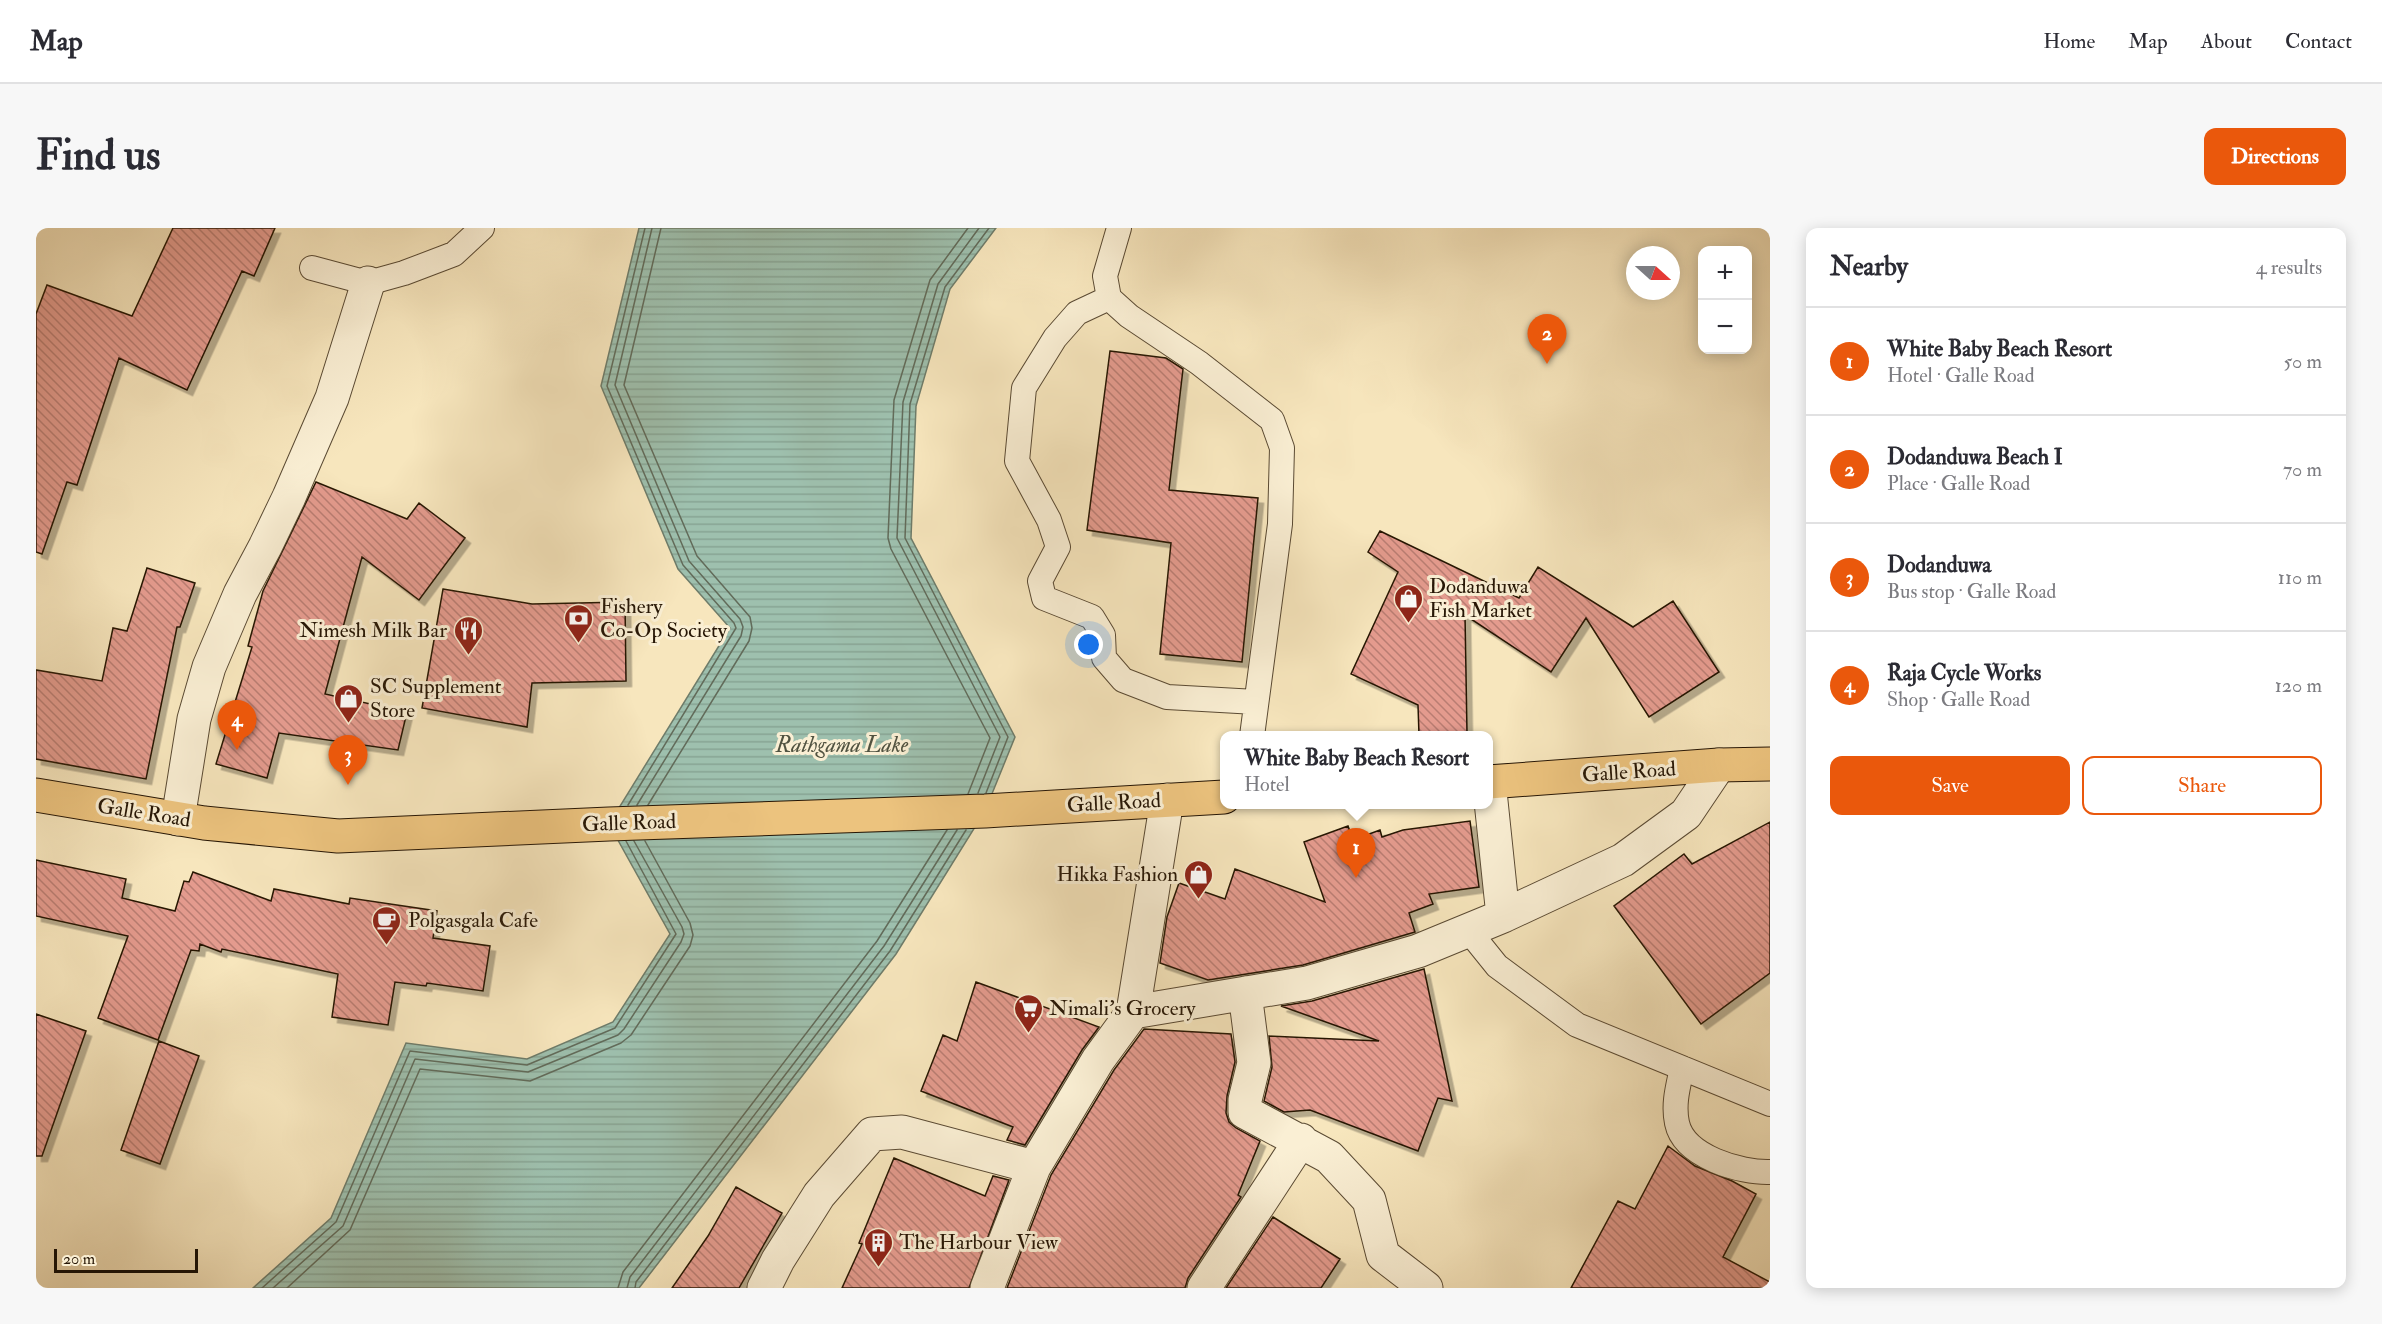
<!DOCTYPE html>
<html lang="en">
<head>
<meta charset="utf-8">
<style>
	:root { --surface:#fff; --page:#f7f7f7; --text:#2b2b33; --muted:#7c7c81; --line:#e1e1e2; --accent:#ea580c }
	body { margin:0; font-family:"IM FELL Double Pica",serif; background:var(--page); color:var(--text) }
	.controls { position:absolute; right:18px; top:18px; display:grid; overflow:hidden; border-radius:12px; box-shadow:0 3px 15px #0003 }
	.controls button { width:54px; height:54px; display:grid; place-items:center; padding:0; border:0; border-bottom:2px solid var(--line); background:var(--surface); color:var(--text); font:30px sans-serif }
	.compass { position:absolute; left:1590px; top:18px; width:54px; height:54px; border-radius:50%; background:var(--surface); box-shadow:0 3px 15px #0003; rotate:111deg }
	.scale { position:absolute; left:18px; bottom:15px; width:144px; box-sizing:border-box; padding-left:6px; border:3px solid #261605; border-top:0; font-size:16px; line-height:21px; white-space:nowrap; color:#261605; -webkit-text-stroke:4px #faefd4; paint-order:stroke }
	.you { position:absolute; left:1053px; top:417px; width:21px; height:21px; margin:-15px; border:4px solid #fff; border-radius:50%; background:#1a73e8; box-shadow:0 0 0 9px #1a73e833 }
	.badge { display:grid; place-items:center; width:39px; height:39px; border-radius:50%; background:var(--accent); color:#fff; font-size:20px; font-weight:700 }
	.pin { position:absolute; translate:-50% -50px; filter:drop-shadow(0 2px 3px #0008) }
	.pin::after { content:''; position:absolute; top:32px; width:21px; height:18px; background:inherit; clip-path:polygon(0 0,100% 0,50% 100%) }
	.popup { position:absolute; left:1184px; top:503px; width:273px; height:78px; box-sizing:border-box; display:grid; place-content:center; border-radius:12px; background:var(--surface); filter:drop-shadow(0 2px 4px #0005); font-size:20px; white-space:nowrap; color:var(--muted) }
	.popup b { font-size:22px; color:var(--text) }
	.popup::after { content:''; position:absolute; left:50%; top:100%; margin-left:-12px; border:12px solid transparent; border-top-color:var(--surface) }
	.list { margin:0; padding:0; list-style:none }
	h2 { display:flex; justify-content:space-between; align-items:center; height:78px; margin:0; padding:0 24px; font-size:26px }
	h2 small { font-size:20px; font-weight:400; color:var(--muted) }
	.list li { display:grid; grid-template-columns:39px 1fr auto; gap:18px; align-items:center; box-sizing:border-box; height:108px; padding:0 24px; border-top:2px solid var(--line) }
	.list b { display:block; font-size:22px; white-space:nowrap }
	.list p { margin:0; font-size:20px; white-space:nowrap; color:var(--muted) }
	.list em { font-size:20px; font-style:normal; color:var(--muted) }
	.actions { display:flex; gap:12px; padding:18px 24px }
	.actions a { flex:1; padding:14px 0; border:2px solid var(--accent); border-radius:12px; text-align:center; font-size:21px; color:var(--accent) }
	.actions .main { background:var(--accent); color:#fff }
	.map { position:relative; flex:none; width:1734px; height:1060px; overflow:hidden; border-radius:12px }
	header { display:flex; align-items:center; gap:36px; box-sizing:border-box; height:84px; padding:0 30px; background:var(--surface); border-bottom:2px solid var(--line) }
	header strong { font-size:28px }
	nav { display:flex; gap:33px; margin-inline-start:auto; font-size:21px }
	.intro { display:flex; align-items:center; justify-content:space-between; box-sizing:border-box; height:144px; padding:0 36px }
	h1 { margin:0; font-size:42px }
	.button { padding:15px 27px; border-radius:12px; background:var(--accent); color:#fff; font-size:21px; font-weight:700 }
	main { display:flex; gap:36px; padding:0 36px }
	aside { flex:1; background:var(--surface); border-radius:12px; box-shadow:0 3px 15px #0003 }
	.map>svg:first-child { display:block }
	.water { fill:url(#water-rules); stroke:#6e7c6a; stroke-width:1.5 }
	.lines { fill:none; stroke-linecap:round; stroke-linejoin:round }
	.shore { stroke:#626b5a; stroke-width:1.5 }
	.building { fill:url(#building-back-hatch); stroke:#261605; stroke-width:1.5; filter:url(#shadow) }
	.service-casing { stroke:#5a4a33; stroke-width:26 }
	.minor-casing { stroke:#5a4a33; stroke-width:35 }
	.trunk-casing { stroke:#261605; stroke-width:35 }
	.service { stroke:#faefd4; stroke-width:24 }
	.minor { stroke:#faefd4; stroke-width:33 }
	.trunk { stroke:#ecc37e; stroke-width:33 }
	.labels { text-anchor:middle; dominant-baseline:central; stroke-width:6; stroke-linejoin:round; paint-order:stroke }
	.poi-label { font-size:21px; fill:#261605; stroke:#faefd4; text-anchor:start }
	.street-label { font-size:21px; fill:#261605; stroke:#faefd4 }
	.water-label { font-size:22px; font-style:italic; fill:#505240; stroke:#faefd4 }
</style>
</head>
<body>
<header>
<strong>Map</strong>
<nav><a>Home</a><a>Map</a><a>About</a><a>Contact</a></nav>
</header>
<div class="intro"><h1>Find us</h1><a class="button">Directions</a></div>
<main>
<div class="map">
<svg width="1734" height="1060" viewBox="0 0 1734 1060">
	<defs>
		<pattern id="water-rules" width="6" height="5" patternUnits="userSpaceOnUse" patternTransform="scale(1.5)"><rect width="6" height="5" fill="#9ec0ae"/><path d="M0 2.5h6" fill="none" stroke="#88a494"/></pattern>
		<pattern id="building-back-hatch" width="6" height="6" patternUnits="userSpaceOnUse" patternTransform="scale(1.5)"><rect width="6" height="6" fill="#e49b8e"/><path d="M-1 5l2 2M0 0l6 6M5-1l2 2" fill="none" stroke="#b97d72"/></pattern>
		<filter id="shadow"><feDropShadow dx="5.5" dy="5.5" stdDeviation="0" flood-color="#0004"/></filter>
	</defs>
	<rect width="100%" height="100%" fill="#f7e6bd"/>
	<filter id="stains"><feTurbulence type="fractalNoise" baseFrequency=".00333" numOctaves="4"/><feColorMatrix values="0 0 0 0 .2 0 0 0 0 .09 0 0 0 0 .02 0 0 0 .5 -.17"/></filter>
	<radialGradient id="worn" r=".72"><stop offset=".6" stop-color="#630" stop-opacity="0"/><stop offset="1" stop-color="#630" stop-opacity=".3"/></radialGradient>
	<path class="water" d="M 603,0 L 960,0 L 914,61 L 880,178 L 875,310 L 979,509 L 949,583 L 860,726 L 603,1060 L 217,1060 L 295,990 L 370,815 L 491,831 L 577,794 L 634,706 L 573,596 L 694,400 L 642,341 L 565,158 Z"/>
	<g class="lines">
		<path class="shore" d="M 942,565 L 964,509 L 861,310 L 867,174 L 902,56 L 943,0
			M 950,565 L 972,509 L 869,310 L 874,176 L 909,59 L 953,0
			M 932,566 L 954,510 L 855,321 L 852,310 L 858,172 L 894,52 L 932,0
			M 592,577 L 700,400 L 698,395 L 647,337 L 571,158 L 609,0
			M 601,577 L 705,408 L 707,399 L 704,391 L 653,333 L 579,157 L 616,0
			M 612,577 L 713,413 L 716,400 L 714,389 L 661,328 L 588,157 L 625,0
			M 226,1060 L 300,994 L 374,823 L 491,837 L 579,800 L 640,706 L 590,613
			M 237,1060 L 307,998 L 379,831 L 492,844 L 582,807 L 588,801 L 645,714 L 648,706 L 646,699 L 598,613
			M 251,1060 L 314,1002 L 384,841 L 494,853 L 585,815 L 595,807 L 654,718 L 657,707 L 654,695 L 609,613
			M 582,1060 L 587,1044 L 841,713 L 911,602
			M 591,1060 L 594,1049 L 848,718 L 921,602
			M 599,1060 L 600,1054 L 854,723 L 930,602"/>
	</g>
	<path class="building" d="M 137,0 L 239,0 L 218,48 L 206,43 L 151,162 L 83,130 L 41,257 L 31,254 L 6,326 L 0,324 L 0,86 L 11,57 L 96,88 Z
		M 1074,123 L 1130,130 L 1147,141 L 1133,262 L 1222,270 L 1206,434 L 1124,426 L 1135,315 L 1051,302 Z
		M 280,254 L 371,291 L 383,275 L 429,310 L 383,372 L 326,329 L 289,466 L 371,484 L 362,522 L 243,505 L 231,550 L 180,536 L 216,419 L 212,418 L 227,363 Z
		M 1344,303 L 1483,370 L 1502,339 L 1597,399 L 1637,373 L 1683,444 L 1613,489 L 1550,390 L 1515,444 L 1429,387 L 1431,505 L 1383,507 L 1382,477 L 1315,446 L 1362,344 L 1332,324 Z
		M 111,340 L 159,355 L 144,399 L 141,399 L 110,551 L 0,531 L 0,442 L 66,453 L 77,400 L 91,403 Z
		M 407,361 L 496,376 L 589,374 L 590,453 L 496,455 L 491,499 L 386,480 Z
		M 1434,593 L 1443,659 L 1393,666 L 1397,676 L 1373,685 L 1379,704 L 1267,737 L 1172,752 L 1124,735 L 1131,689 L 1143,655 L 1189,671 L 1199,641 L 1289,674 L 1268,614 L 1312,598 L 1317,612 L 1344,602 L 1346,609 L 1367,602 Z
		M 1734,594 L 1734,745 L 1665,796 L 1578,678 L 1648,626 L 1656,636 Z
		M 0,632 L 90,651 L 86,670 L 139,683 L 148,653 L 153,654 L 157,644 L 235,673 L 238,661 L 313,676 L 314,670 L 401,683 L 397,710 L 454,718 L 447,763 L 391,755 L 390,758 L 359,754 L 352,797 L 296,789 L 302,746 L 186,721 L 185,724 L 164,716 L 163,723 L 155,722 L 122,812 L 62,790 L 92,708 L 0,688 Z
		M 1388,741 L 1416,873 L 1402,870 L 1382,923 L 1274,882 L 1248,884 L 1228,873 L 1236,839 L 1233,808 L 1343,813 L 1245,778 L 1276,773 Z
		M 940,754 L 1063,799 L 1046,822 L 989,917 L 971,912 L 977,899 L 885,863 L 907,807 L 921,813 Z
		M 0,786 L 50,803 L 6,928 L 0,928 Z
		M 1108,801 L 1195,806 L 1199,834 L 1191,868 L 1190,885 L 1193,894 L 1200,900 L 1224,913 L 1202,967 L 1205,969 L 1152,1050 L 1149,1060 L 971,1060 L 1015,947 L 1078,842 Z
		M 123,813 L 163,828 L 124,936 L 85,922 Z
		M 1632,918 L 1659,938 L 1696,953 L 1720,966 L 1687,1029 L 1734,1054 L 1734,1060 L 1535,1060 L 1582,973 L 1599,981 Z
		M 858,930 L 949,968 L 957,948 L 973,952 L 933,1060 L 806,1060 L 826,1016 L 823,1015 Z
		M 700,959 L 746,985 L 703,1060 L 636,1060 L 672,1008 Z
		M 1237,989 L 1304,1031 L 1285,1060 L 1190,1060 Z"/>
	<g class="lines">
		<defs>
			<path id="service" d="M 1083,0 L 1069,48 L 1073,70 L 1093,88 L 1163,135 L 1236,192 L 1246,220 L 1244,296 L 1216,508
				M 276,40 L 332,55 L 368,45 L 418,26 L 446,0
				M 1073,70 L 1041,85 L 1019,110 L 988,160 L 981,233 L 1013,292 L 1022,319 L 1004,353 L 1008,370 L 1056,389 L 1067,407 L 1068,430 L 1087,452 L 1131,469 L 1220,474
				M 1432,702 L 1461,738 L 1541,797 L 1734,876
				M 1646,840 C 1642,859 1637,876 1641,895 C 1648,929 1705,945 1734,944"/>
			<path id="minor" d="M 1453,554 L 1467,688
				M 142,591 L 158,491 L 173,439 L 204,366 L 229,319 L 253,269 L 296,170 L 332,55
				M 1209,765 L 1218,835 L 1209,872 L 1209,884 L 1293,929 L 1333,972 L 1347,1027 L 1390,1060
				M 1097,784 L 1271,755 L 1382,723 L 1467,688 L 1587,632 L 1650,586 L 1683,537
				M 728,1060 L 742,1032 L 783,967 L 836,906 L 866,904 L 998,939
				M 951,1060 L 998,939 L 1062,832 L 1097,784 L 1131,572
				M 1168,1060 L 1265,912"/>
			<path id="trunk" d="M 1452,554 L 1683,537 L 1734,536
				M 0,567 L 168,595 L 302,608 L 573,596 L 949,583 L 1188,569"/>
		</defs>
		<use href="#service" class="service-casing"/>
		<use href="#minor" class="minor-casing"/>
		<use href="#trunk" class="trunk-casing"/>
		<use href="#service" class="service"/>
		<use href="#minor" class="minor"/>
		<use href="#trunk" class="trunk"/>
	</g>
	<defs>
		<symbol id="shop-pin" viewBox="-11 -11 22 30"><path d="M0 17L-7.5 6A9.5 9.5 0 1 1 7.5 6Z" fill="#8f2418" stroke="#faefd4"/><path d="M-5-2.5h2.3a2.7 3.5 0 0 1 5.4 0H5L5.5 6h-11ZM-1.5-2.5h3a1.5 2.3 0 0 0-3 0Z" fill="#fff"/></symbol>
		<symbol id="bank-pin" viewBox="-11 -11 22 30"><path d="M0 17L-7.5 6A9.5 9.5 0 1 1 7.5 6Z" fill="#8f2418" stroke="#faefd4"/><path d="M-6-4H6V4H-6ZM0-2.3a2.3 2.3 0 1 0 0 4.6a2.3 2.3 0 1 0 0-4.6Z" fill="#fff"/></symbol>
		<symbol id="restaurant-pin" viewBox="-11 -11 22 30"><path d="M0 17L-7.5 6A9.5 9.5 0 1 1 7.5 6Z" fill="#8f2418" stroke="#faefd4"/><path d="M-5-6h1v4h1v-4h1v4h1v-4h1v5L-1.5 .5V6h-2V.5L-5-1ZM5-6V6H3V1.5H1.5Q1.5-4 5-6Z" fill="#fff"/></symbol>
		<symbol id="cafe-pin" viewBox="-11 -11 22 30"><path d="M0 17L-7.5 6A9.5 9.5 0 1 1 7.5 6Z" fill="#8f2418" stroke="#faefd4"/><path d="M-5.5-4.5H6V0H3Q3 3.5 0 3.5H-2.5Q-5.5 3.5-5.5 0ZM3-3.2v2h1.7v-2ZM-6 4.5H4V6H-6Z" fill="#fff"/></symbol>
		<symbol id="supermarket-pin" viewBox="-11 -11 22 30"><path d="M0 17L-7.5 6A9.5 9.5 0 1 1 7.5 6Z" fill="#8f2418" stroke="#faefd4"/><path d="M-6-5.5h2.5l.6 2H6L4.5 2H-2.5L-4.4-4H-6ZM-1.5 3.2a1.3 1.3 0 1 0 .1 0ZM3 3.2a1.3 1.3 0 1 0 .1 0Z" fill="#fff"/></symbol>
		<symbol id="building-pin" viewBox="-11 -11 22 30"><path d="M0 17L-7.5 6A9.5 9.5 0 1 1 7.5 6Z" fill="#8f2418" stroke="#faefd4"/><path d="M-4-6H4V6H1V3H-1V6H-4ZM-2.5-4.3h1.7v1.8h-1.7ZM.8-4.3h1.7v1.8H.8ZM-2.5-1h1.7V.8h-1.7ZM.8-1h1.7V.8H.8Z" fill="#fff"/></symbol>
	</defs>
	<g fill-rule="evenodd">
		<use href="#shop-pin" x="1356" y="354" width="33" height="45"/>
		<use href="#bank-pin" x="526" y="374" width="33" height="45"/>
		<use href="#restaurant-pin" x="416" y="386" width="33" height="45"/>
		<use href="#shop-pin" x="296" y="454" width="33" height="45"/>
		<use href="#shop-pin" x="1146" y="630" width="33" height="45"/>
		<use href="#cafe-pin" x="334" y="676" width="33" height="45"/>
		<use href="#supermarket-pin" x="976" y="764" width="33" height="45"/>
		<use href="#building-pin" x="826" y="998" width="33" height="45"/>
	</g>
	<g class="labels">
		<g class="poi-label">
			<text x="1393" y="358">Dodanduwa<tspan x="1393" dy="24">Fish Market</tspan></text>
			<text x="564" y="378">Fishery<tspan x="564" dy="24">Co-Op Society</tspan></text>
			<text x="411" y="402" text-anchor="end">Nimesh Milk Bar</text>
			<text x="334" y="458">SC Supplement<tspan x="334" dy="24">Store</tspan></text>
			<text x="1142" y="646" text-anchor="end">Hikka Fashion</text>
			<text x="372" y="692">Polgasgala Cafe</text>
			<text x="1013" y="780">Nimali's Grocery</text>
			<text x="863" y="1014">The Harbour View</text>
		</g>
		<g class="street-label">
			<text transform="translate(1593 544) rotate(-4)">Galle Road</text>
			<text transform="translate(1078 575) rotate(-3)">Galle Road</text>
			<text transform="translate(108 585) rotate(9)">Galle Road</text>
			<text transform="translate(593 595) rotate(-2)">Galle Road</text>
		</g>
		<g class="water-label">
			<text x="806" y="517">Rathgama Lake</text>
		</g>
	</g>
	<rect width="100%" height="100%" filter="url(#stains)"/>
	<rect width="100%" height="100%" fill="url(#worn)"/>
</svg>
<div class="controls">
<button>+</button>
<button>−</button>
</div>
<svg class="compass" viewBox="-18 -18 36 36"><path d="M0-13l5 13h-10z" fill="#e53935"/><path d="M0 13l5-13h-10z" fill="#7c7c81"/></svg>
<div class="scale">20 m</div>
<div class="you"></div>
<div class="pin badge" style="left:1320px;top:650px">1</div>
<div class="popup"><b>White Baby Beach Resort</b>Hotel</div>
<div class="pin badge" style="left:1511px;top:136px">2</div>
<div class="pin badge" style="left:312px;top:557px">3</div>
<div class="pin badge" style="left:201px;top:522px">4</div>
</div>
<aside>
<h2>Nearby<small>4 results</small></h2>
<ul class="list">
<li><span class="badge">1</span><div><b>White Baby Beach Resort</b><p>Hotel · Galle Road</p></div><em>50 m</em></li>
<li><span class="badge">2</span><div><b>Dodanduwa Beach I</b><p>Place · Galle Road</p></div><em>70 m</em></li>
<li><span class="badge">3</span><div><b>Dodanduwa</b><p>Bus stop · Galle Road</p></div><em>110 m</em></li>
<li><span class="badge">4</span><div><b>Raja Cycle Works</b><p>Shop · Galle Road</p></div><em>120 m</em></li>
</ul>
<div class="actions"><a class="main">Save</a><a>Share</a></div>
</aside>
</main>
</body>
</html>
